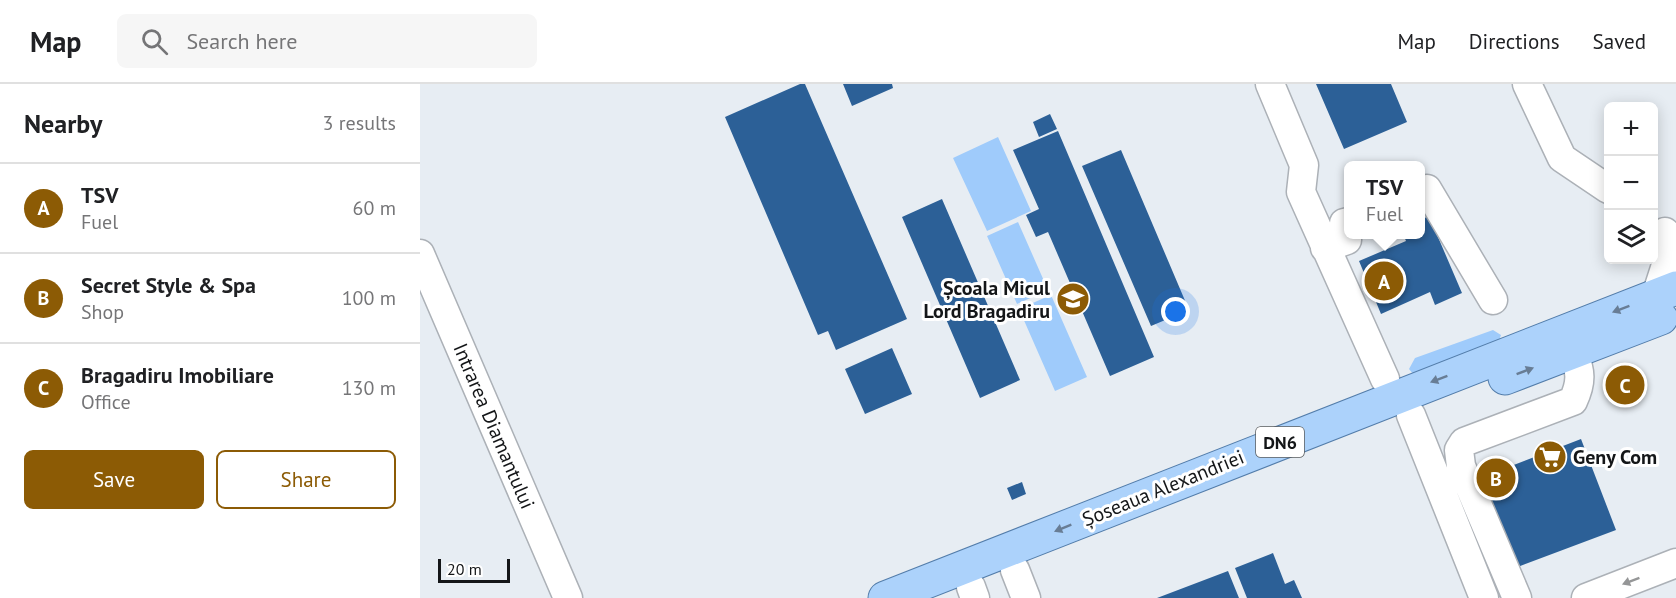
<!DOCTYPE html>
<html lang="en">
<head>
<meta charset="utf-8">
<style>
	:root { --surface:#fff; --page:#f6f6f6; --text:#202124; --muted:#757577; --line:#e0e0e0; --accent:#8c5b05 }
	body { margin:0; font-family:"PT Sans",sans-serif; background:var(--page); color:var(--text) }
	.controls { position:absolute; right:18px; top:18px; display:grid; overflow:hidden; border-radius:9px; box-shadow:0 3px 15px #0003 }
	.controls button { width:54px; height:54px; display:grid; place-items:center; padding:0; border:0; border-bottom:2px solid var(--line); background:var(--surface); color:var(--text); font:30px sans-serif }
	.scale { position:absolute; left:18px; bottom:15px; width:72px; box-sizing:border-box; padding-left:6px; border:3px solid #141618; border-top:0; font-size:16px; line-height:21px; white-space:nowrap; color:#141618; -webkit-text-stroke:4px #fff; paint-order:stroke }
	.you { position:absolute; left:756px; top:228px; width:21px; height:21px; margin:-15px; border:4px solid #fff; border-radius:50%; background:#1a73e8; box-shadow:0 0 0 9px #1a73e833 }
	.badge { display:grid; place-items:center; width:39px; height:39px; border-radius:50%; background:var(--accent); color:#fff; font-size:20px; font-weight:700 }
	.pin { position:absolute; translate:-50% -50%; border:3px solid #fff; box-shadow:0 2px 6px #0006 }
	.popup { position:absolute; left:924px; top:77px; width:81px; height:78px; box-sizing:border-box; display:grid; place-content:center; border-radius:9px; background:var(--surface); filter:drop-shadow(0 2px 4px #0005); font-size:20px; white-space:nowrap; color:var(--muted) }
	.popup b { font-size:22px; color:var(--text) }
	.popup::after { content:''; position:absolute; left:50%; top:100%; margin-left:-12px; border:12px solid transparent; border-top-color:var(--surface) }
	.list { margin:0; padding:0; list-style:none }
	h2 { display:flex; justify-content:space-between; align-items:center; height:78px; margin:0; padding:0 24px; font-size:26px }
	h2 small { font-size:20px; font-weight:400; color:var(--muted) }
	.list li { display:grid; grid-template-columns:39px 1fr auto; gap:18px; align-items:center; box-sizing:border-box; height:90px; padding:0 24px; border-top:2px solid var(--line) }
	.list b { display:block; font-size:22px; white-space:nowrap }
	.list p { margin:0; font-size:20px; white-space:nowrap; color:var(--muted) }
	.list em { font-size:20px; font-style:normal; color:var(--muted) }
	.actions { display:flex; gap:12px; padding:18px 24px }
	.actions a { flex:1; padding:14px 0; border:2px solid var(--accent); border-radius:9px; text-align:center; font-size:21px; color:var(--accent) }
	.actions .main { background:var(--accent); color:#fff }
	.icon { flex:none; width:33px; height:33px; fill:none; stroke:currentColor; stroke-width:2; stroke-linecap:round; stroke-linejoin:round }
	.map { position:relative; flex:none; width:1256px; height:514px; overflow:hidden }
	header { display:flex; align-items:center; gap:36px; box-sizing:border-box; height:84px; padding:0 30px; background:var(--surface); border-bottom:2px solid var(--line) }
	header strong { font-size:28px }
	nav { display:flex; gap:33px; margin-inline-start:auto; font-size:21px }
	.search { width:420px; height:54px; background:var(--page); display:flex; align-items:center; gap:15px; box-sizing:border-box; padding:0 21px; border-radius:9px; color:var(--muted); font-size:22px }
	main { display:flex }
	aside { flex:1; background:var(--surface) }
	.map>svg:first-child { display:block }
	.green { fill:#9fcbfb }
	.building { fill:#2c6097 }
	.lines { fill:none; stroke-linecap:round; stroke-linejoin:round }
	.minor-casing { stroke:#acb1b7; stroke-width:31 }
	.major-casing { stroke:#537daa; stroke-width:35 }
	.minor { stroke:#fff; stroke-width:28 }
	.major { stroke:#acd2fb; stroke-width:33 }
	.oneway { fill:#687d95 }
	.oneway2 { fill:#959697 }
	.labels { text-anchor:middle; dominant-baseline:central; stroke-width:6; stroke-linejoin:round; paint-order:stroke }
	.shield { fill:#fff; stroke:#5a5c5d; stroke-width:1.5 }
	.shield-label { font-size:18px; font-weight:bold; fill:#141618 }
	.poi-label { font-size:20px; font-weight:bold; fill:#141618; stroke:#fff; text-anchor:end }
	.street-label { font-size:20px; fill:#141618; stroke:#fff }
</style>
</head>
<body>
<header>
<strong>Map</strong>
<div class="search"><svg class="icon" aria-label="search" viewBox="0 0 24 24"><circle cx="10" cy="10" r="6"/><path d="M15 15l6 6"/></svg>Search here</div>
<nav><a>Map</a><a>Directions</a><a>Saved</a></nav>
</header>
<main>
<aside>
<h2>Nearby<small>3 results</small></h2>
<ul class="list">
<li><span class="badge">A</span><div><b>TSV</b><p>Fuel</p></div><em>60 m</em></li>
<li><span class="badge">B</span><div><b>Secret Style &amp; Spa</b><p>Shop</p></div><em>100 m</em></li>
<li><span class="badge">C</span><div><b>Bragadiru Imobiliare</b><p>Office</p></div><em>130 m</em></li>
</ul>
<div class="actions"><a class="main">Save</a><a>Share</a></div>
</aside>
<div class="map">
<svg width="1256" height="514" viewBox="0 0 1256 514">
	<rect width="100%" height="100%" fill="#e7edf3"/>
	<path class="green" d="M 578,53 L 611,127 L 567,147 L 533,74 Z
		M 598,138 L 628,206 L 597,220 L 567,152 Z
		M 631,211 L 667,293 L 635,307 L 599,225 Z
		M 1073,246 L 1081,251 L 1079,257 L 993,290 L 989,285 L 995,274 Z"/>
	<path class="building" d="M 380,0 L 385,0 L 487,235 L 416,266 L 408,247 L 398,251 L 305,33 Z
		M 423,0 L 472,0 L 473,4 L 432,22 Z
		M 896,0 L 971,0 L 987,38 L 924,65 Z
		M 630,30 L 637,45 L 619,53 L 613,38 Z
		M 638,47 L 734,273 L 690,292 L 628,148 L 616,153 L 606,131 L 619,125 L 593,66 Z
		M 701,66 L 769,226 L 731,242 L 662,82 Z
		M 522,115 L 600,296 L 560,314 L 482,133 Z
		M 1009,132 L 1042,209 L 1015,221 L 1010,208 L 961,230 L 939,177 L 986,157 L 983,150 L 1000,150 L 1000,136 Z
		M 472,264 L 492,310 L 445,330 L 425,285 Z
		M 1217,282 L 1224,302 L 1192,314 L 1185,295 Z
		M 1161,355 L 1196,446 L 1095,484 L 1060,394 Z
		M 602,398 L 606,410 L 592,416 L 587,404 Z
		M 853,469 L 865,500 L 874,496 L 882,514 L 827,514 L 815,484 Z
		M 808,487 L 819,514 L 737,514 Z"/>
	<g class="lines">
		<defs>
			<path id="minor" d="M 850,0 L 884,81 L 881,108 L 965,295
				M 1107,0 L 1142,74 L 1188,105
				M 1000,108 L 1007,105 L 1073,216
				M 905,164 L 927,156 L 924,139 L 928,138
				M 0,170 L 148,514
				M 1236,212 L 1246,181 L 1245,148
				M 991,331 L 1064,514
				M 595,486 L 606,514
				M 551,503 L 555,514
				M 1097,514 L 1041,382 L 1039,366 L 1044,358 L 1153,317 C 1162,298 1161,287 1153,268
				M 1166,514 L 1256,479"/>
			<path id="major" d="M 1085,294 L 1241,234
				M 465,514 L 1256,204"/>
		</defs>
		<use href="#minor" class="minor-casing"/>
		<use href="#major" class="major-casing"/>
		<use href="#minor" class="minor"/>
		<use href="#major" class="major"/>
	</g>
	<defs><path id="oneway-solid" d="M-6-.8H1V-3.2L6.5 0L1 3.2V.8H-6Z" transform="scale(1.5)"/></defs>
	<g class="oneway">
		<use href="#oneway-solid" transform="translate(1201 225) rotate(159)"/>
		<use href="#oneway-solid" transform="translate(1105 287) rotate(-21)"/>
		<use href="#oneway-solid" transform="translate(1019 295) rotate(159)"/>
		<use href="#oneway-solid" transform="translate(643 444) rotate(158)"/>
	</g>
	<use class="oneway2" href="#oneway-solid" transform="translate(1211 497) rotate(159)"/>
	<defs>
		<symbol id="school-disc" viewBox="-11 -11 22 22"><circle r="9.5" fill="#8c5b05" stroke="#fff"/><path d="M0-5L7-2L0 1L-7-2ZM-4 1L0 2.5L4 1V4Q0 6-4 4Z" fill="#fff"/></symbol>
		<symbol id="supermarket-disc" viewBox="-11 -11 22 22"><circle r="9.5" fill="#8c5b05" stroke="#fff"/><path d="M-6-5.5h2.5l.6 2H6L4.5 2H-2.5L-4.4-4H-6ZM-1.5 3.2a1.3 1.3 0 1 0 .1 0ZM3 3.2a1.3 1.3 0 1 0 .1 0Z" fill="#fff"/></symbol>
	</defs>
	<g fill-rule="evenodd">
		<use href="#school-disc" x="634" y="196" width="38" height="38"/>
		<use href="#supermarket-disc" x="1111" y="354" width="38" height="38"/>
	</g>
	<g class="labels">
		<rect class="shield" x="836" y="343" width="48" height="30" rx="4.5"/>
		<g class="shield-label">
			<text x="860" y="358">DN6</text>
		</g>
		<g class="poi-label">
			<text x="630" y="204">Școala Micul<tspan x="630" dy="23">Lord Bragadiru</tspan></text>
			<text x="1153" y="373" text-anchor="start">Geny Com</text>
		</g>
		<g class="street-label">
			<text transform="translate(74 342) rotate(67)">Intrarea Diamantului</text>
			<text transform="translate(743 404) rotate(-22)">Șoseaua Alexandriei</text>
		</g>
	</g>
</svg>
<div class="controls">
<button>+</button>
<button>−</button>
<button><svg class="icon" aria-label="layers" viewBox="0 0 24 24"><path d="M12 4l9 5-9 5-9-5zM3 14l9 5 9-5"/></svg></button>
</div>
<div class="scale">20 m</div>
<div class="you"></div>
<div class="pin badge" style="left:964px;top:197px">A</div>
<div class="popup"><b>TSV</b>Fuel</div>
<div class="pin badge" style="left:1076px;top:394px">B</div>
<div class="pin badge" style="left:1205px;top:301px">C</div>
</div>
</main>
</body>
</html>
